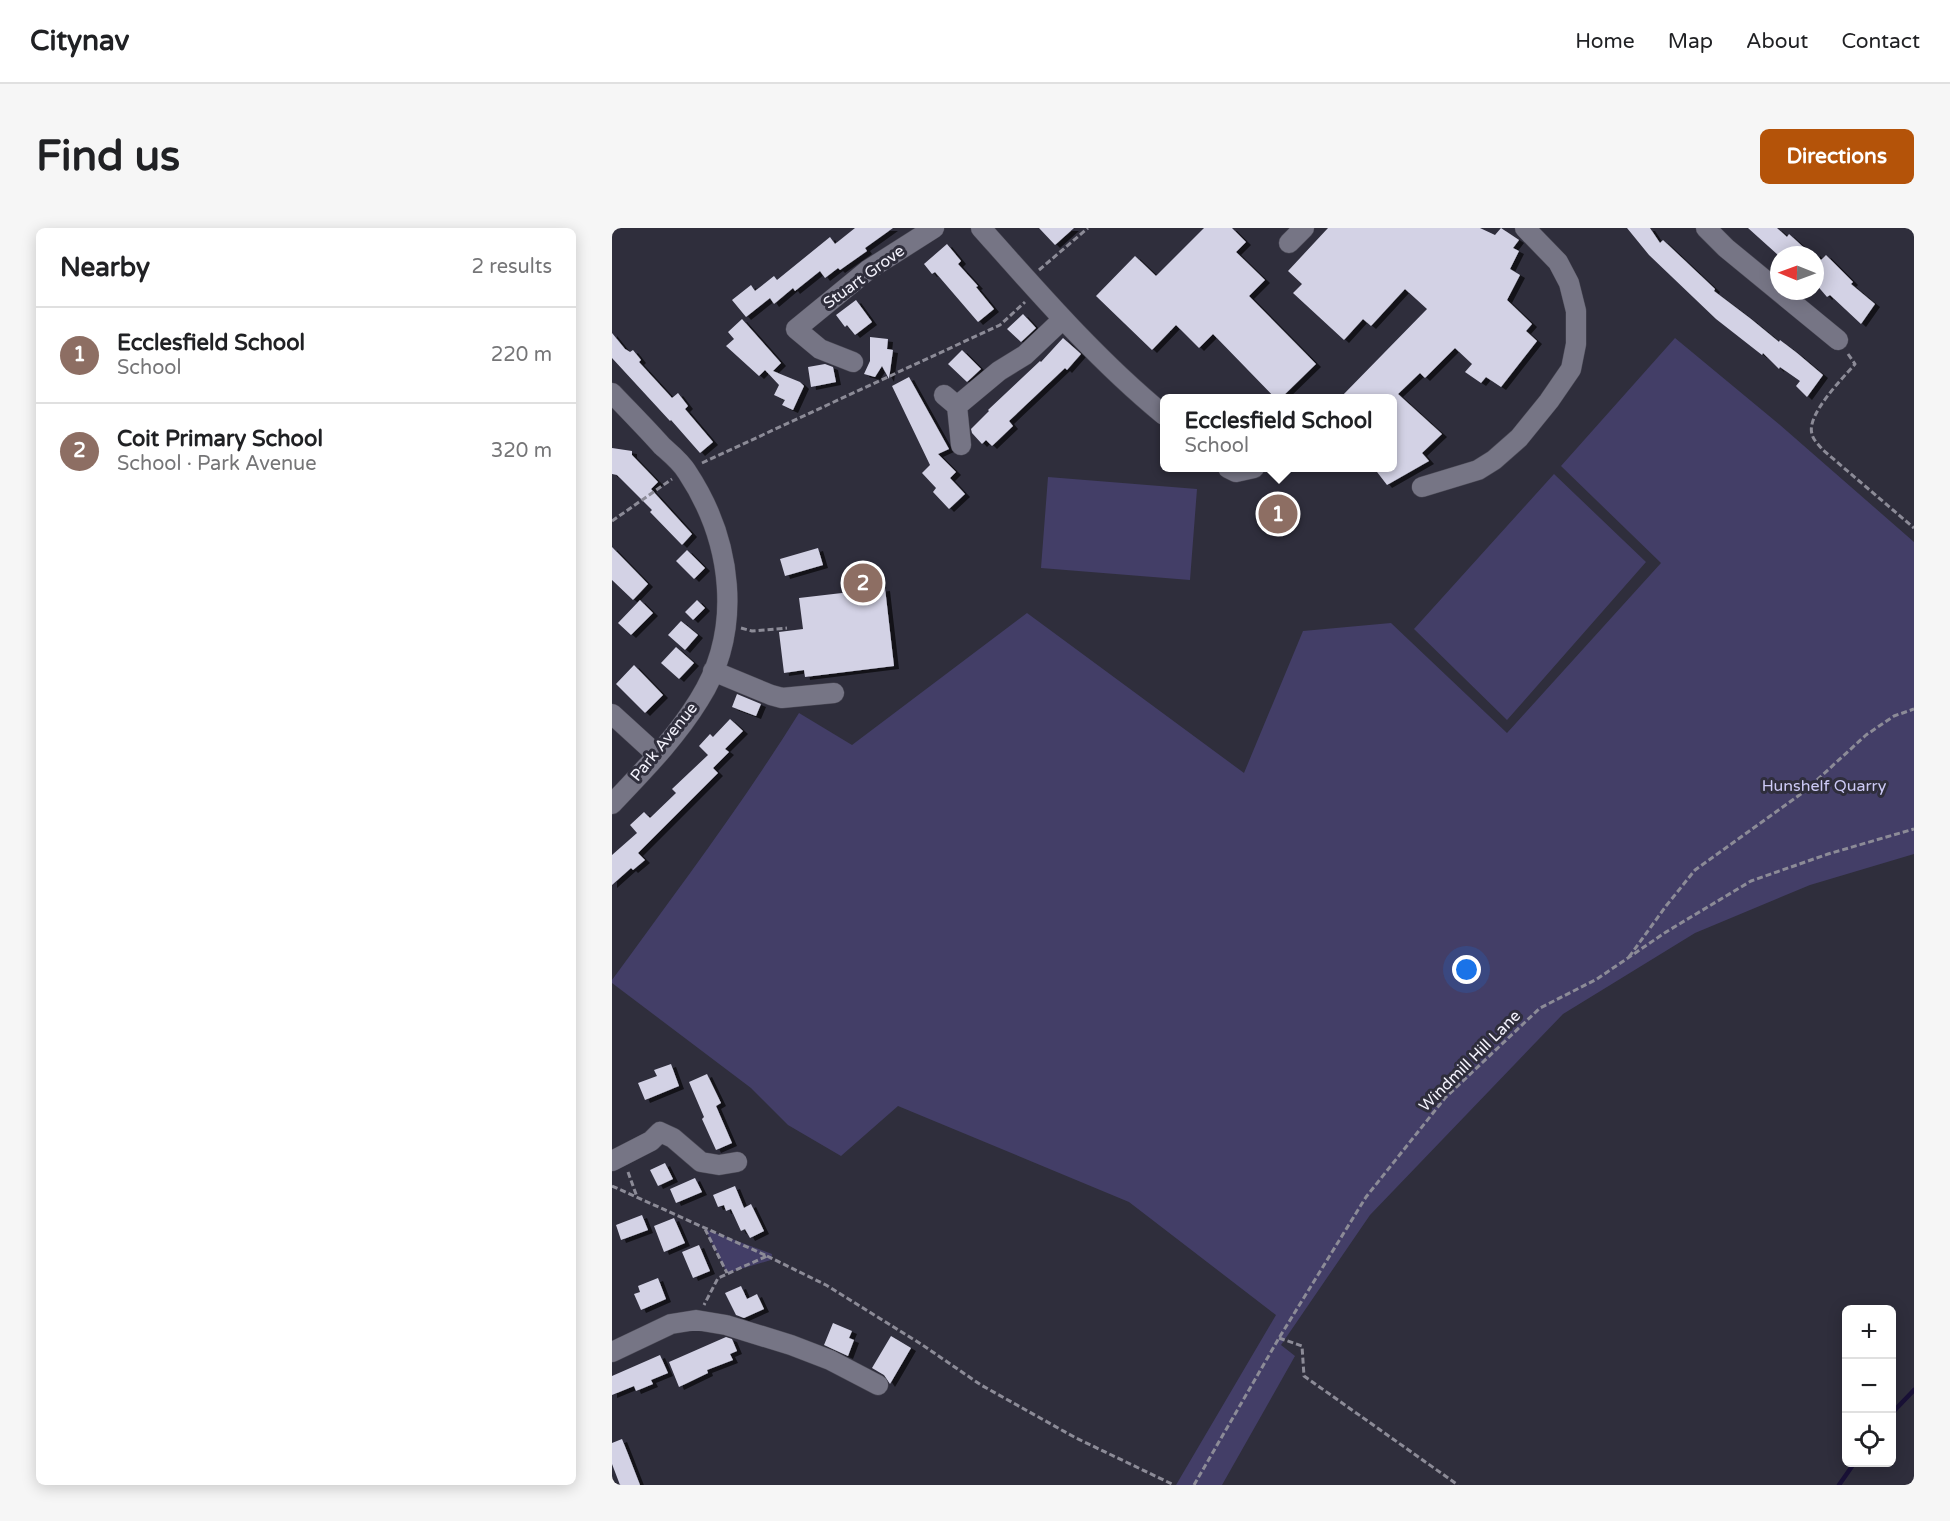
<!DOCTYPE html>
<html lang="en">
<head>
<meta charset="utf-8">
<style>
	:root { --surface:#fff; --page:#f6f6f6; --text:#202124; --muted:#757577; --line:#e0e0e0; --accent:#b45309 }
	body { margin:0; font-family:"Varela Round",sans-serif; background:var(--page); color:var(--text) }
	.controls { position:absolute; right:18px; bottom:18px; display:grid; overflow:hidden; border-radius:9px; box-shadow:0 3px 15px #0003 }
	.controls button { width:54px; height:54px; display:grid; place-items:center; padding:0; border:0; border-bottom:2px solid var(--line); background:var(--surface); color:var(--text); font:30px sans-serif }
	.compass { position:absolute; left:1158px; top:18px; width:54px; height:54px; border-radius:50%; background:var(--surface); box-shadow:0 3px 15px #0003; rotate:271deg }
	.you { position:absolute; left:855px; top:742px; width:21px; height:21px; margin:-15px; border:4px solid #fff; border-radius:50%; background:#1a73e8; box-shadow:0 0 0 9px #1a73e833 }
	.badge { display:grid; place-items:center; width:39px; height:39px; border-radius:50%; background:var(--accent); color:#fff; font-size:20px; font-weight:700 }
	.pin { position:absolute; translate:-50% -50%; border:3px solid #fff; box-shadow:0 2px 6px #0006 }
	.popup { position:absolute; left:548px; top:166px; width:237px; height:78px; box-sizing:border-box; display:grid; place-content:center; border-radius:9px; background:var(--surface); filter:drop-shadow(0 2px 4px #0005); font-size:20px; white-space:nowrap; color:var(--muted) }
	.popup b { font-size:22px; color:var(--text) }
	.popup::after { content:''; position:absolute; left:50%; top:100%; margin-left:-12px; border:12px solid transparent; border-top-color:var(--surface) }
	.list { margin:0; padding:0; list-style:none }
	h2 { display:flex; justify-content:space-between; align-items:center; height:78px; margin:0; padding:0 24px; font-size:26px }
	h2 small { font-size:20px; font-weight:400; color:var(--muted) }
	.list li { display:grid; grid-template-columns:39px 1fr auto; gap:18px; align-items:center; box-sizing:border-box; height:96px; padding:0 24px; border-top:2px solid var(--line) }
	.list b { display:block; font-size:22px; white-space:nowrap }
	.list p { margin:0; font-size:20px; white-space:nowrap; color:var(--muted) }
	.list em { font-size:20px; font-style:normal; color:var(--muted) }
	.icon { flex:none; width:33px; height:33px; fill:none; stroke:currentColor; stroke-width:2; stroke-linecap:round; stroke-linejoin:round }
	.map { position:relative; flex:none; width:1302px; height:1257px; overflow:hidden; border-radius:9px }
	header { display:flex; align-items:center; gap:36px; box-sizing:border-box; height:84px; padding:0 30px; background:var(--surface); border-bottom:2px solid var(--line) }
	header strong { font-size:28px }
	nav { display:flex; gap:33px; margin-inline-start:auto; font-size:21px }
	.intro { display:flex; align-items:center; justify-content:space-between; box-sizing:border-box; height:144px; padding:0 36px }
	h1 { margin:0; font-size:42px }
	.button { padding:15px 27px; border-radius:9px; background:var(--accent); color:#fff; font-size:21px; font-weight:700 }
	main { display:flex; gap:36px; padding:0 36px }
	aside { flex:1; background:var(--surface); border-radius:9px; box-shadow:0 3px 15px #0003 }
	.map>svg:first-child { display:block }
	.green { fill:#433e67 }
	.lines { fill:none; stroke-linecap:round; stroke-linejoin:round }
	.stream { stroke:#191137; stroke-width:4.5 }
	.building { fill:#d3d2e5; filter:url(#shadow) }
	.minor-casing { stroke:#4c4b57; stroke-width:21 }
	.path { stroke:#8c8b97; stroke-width:3; stroke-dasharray:6 3; stroke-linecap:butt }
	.minor { stroke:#767585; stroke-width:20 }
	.labels { text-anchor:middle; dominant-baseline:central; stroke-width:6; stroke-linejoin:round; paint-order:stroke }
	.street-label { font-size:16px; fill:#f3f2fc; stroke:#2f2e3c }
	.park-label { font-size:16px; fill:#cdcaf6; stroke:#2f2e3c }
</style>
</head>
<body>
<header>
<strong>Citynav</strong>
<nav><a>Home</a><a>Map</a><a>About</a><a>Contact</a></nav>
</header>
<div class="intro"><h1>Find us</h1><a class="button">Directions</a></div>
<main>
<aside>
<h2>Nearby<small>2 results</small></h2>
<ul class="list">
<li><span class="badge" style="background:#8d6e63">1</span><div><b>Ecclesfield School</b><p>School</p></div><em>220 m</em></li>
<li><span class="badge" style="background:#8d6e63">2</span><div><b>Coit Primary School</b><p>School · Park Avenue</p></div><em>320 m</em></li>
</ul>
</aside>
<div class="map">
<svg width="1302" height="1257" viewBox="0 0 1302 1257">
	<defs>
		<filter id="shadow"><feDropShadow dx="5" dy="3" stdDeviation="0" flood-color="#0009"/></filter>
	</defs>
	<rect width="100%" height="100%" fill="#2f2e3c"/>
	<path class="green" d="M 1063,110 L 1168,197 L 1302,314 L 1302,626 L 1198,657 L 1083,705 L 951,786 L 758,987 L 669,1117 L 683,1128 L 610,1257 L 564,1257 L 664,1087 L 517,974 L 286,878 L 229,928 L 176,897 L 139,860 L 0,755 L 0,752 C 64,664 129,578 187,485 L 240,517 L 415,385 L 632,545 L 691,403 L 779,395 L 895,505 L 1049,335 L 949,238 Z
		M 942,246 L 1034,334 L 895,492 L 802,401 Z
		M 436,249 L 585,261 L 578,352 L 429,340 Z
		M 93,1001 L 160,1026 L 159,1032 L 115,1045 Z"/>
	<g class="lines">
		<path class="stream" d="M 1280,1185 L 1302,1162
			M 1227,1257 L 1243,1234"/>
	</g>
	<path class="building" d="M 243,0 L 281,0 L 253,20 L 255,23 L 228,42 L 226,40 L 213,50 L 208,43 L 183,63 L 181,60 L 162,76 L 158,70 L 134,89 L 120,72 L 139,57 L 143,63 L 162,48 L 165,52 L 218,9 L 223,16 Z
		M 427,0 L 462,0 L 443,17 Z
		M 592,0 L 620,0 L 634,14 L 624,24 L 653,52 L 637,68 L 704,136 L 668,171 L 664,171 L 601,106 L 587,120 L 564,97 L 540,122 L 484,68 L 523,28 L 544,48 Z
		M 716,0 L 868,0 L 883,7 L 889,0 L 907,12 L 901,20 L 907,23 L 898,41 L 908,47 L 895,72 L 920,96 L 914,103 L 925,113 L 889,159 L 874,149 L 869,155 L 853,144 L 860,136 L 843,120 L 813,150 L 808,145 L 786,166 L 830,206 L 810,225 L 817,233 L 775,257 L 762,240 L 780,240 L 780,171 L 727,171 L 815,81 L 793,61 L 759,98 L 751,91 L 732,112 L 681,65 L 690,56 L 676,43 Z
		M 1015,0 L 1038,0 L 1048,15 L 1051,12 L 1103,61 L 1102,63 L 1139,91 L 1167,114 L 1168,112 L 1185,125 L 1211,147 L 1195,169 L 1184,158 L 1188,153 L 1168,139 L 1167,141 L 1151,125 L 1150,127 L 1104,91 L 1037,27 Z
		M 1136,0 L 1165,0 L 1175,9 L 1177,6 L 1200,27 L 1166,27 Z
		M 335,16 L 349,33 L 346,36 L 366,58 L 364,59 L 382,81 L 366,94 L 323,44 L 320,46 L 312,36 Z
		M 1203,25 L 1209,32 L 1214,27 L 1241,54 L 1239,56 L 1263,76 L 1249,96 L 1218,67 L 1215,69 L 1203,55 Z
		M 244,72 L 260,94 L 243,107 L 235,97 L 233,99 L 224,87 Z
		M 411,86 L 424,100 L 409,114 L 395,101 Z
		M 130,91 L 169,135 L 161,143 L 188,154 L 192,158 L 181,182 L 170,177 L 173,172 L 162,167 L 167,157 L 153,142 L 147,148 L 114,118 L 122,111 L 116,104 Z
		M 0,105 L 13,121 L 18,124 L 21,122 L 29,132 L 27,134 L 60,170 L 66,165 L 76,178 L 73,181 L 101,214 L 88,225 L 59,192 L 58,193 L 0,130 Z
		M 258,109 L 276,111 L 275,121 L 281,122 L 277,151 L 270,138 L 263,149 L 252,146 L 258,133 Z
		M 451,110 L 469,126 L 455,142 L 453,140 L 397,193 L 401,198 L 380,218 L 374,212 L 370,216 L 360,205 L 359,201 L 377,183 L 376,182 L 428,133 L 429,134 Z
		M 350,122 L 369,141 L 355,154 L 336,136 Z
		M 213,136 L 221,139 L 224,154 L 199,159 L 196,139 Z
		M 297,149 L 337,221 L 326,226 L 344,244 L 338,250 L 353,266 L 337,281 L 321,264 L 324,260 L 310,245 L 318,237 L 280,158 Z
		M 0,220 L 20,223 L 20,227 L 46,254 L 39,261 L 80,306 L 70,317 L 38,284 L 40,282 L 5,247 L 0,246 Z
		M 0,319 L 36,356 L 21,372 L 0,352 Z
		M 206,320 L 211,337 L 173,348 L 168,331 Z
		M 75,322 L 93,340 L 82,351 L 64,333 Z
		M 273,360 L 282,438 L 193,449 L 192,442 L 172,445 L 167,404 L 191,401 L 187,370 Z
		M 28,372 L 41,385 L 19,407 L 6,395 Z
		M 85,372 L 93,380 L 81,392 L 73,384 Z
		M 69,393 L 86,407 L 73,422 L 56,407 Z
		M 64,419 L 82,435 L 67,451 L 49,435 Z
		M 22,437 L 51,467 L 33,485 L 4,456 Z
		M 125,466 L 149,476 L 144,488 L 120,479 Z
		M 118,491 L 131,503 L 113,521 L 117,524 L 101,540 L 106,545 L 26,625 L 33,632 L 21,642 L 19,640 L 0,657 L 0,627 L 25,605 L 18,597 L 32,584 L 38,590 L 64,565 L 60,561 L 96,527 L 87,518 L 98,506 L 101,509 Z
		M 59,836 L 67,858 L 33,872 L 26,855 L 45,848 L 42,842 Z
		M 95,846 L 109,875 L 104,878 L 120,915 L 104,922 L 90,891 L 92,889 L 77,854 Z
		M 53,935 L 61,951 L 46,958 L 38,942 Z
		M 83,950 L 90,964 L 64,975 L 58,961 Z
		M 123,958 L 132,980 L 139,976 L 152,1003 L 138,1010 L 133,1001 L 129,1003 L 119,981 L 114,983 L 112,977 L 106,979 L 101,967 Z
		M 30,987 L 36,1002 L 9,1012 L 4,997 Z
		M 62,990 L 73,1015 L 52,1024 L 42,998 Z
		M 87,1017 L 98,1043 L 81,1050 L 70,1024 Z
		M 46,1050 L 54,1071 L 29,1082 L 22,1066 L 28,1064 L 26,1058 Z
		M 129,1058 L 135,1071 L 145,1066 L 152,1081 L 132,1090 L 124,1087 L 113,1065 Z
		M 221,1095 L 240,1103 L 237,1110 L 242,1112 L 236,1128 L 212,1117 Z
		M 279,1108 L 299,1120 L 278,1156 L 272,1147 L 260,1140 Z
		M 114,1109 L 120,1111 L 125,1123 L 118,1126 L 121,1132 L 95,1142 L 96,1145 L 67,1159 L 57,1134 Z
		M 48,1127 L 56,1145 L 39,1152 L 41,1156 L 24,1163 L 22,1158 L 0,1167 L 0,1148 Z
		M 10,1211 L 16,1226 L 28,1257 L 8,1257 L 0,1236 L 0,1215 Z"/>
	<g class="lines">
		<defs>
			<path id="minor" d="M 369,0 C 427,65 485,132 552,187
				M 1094,0 L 1114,20 L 1226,112
				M 677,15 L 692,0
				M 241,134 L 208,121 L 184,101 L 256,42 L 322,0
				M 0,165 C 17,183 34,200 50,218 C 59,226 69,234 75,244 C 120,312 132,401 87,472 C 63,511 31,543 0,576
				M 332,167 L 345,178 L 387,143 L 413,127 L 451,91
				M 345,178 L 349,217
				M 616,240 L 624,244 L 642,240
				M 810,259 L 866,242 L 882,232 L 907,210 L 937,173 L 959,141 L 964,116 L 964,83 L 957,55 L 946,34 L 913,0
				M 101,443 L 159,467 L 170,470 L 222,465
				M 0,486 L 45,527
				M 0,933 L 39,913 L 48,904 L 61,910 L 89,934 L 107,937 L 125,934
				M 0,1124 L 59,1096 L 84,1092 L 114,1097 L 179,1117 L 218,1132 L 266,1157"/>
		</defs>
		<use href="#minor" class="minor-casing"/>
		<path class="path" d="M 427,42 L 476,0
			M 1236,126 L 1243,136 C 1230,151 1194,187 1200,206 C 1201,212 1207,217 1211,222 L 1302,300
			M 90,235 L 388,97 L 413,74
			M 0,293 L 60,251
			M 129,400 L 140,403 L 175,400
			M 1017,729 L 1054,678 L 1083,642 L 1193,563 L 1254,507 L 1282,488 L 1302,481
			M 16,944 L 25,969
			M 0,958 L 155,1028 L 106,1050 L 92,1077
			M 93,1001 L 115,1045
			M 155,1028 L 214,1057 L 309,1116 L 369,1157 L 464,1210 L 562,1257
			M 667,1110 L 690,1118 L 692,1148 L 846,1257
			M 582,1257 L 667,1110 L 754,969 L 833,870 L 928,780 L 985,751 L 1054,704 L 1139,653 L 1216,626 L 1302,601"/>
		<use href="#minor" class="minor"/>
	</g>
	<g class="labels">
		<g class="street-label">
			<text transform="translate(252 49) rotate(-36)">Stuart Grove</text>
			<text transform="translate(52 514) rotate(-51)">Park Avenue</text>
			<text transform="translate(858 833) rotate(-45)">Windmill Hill Lane</text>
		</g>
		<g class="park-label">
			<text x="1212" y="558">Hunshelf Quarry</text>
		</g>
	</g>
</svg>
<div class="controls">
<button>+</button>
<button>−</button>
<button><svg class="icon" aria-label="locate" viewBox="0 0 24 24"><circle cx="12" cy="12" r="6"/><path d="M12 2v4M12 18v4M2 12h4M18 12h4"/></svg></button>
</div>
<svg class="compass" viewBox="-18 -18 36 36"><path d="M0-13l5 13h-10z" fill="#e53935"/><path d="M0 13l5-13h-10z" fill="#757577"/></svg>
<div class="you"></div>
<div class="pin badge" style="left:666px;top:286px;background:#8d6e63">1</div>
<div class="popup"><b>Ecclesfield School</b>School</div>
<div class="pin badge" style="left:251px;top:355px;background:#8d6e63">2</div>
</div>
</main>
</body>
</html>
